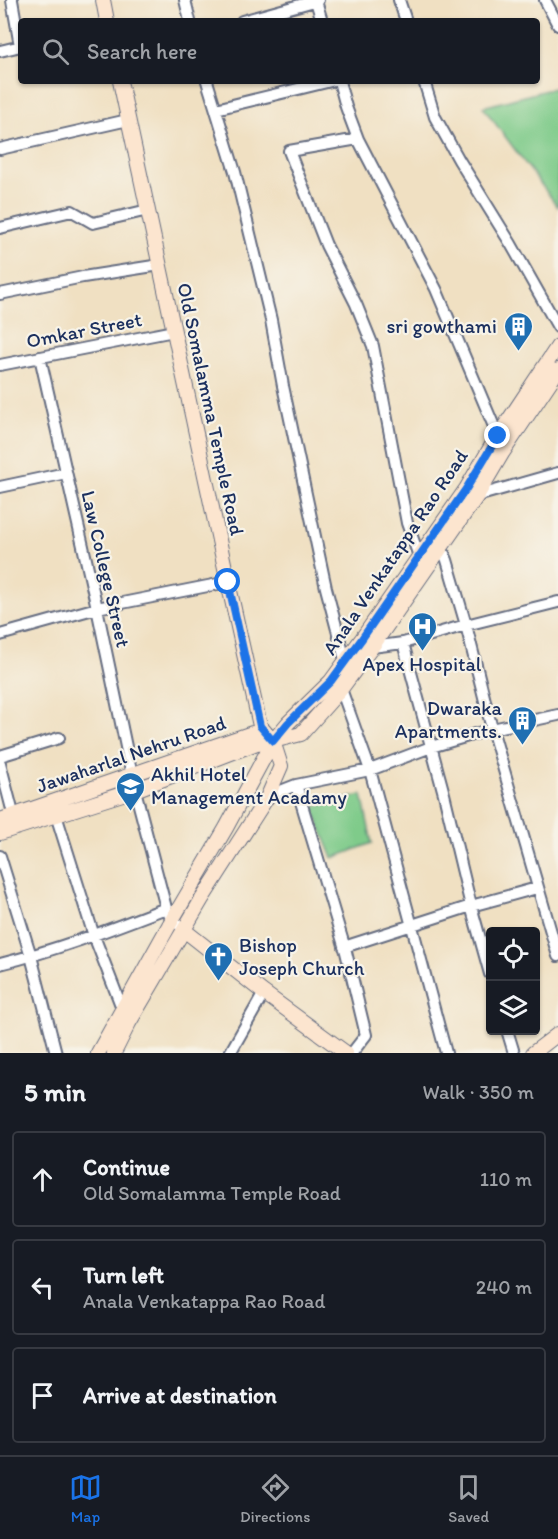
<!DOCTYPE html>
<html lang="en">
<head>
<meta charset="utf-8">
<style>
	:root { --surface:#171b24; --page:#20242c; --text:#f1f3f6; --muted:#9ea1a6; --line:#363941; --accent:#1a73e8 }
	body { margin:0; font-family:Itim,sans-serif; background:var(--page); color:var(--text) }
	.controls { position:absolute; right:18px; bottom:18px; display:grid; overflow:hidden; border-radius:6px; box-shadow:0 2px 4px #0004 }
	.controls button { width:54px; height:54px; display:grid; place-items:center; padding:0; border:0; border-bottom:2px solid var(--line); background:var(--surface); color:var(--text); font:30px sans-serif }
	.stop { position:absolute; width:18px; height:18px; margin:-14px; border:4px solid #1a73e8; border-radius:50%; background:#fff }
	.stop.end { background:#1a73e8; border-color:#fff; box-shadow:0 2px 6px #0008 }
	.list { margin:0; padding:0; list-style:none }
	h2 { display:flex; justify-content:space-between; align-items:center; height:78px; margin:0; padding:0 24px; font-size:26px }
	h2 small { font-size:20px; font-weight:400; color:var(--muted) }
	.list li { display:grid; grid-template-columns:39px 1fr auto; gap:18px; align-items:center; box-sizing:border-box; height:96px; margin:0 12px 12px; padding:0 12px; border:2px solid var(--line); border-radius:6px }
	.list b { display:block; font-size:22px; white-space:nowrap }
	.list p { margin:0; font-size:20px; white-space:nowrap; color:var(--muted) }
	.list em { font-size:20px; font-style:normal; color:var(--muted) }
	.icon { flex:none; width:33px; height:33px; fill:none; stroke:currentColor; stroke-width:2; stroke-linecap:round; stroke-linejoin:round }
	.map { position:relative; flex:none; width:558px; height:1053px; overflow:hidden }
	.search { position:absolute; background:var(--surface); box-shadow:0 2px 4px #0004; left:18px; right:18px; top:18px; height:66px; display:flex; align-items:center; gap:15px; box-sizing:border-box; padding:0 21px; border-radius:6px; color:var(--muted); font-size:22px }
	.sheet { height:402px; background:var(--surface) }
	nav { display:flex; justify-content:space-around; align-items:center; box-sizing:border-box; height:84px; border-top:2px solid var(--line); background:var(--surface); font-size:16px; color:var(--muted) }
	nav a { display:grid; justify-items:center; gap:3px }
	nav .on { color:var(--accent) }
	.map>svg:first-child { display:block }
	.green { fill:#7fcb8a; stroke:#4d7d74; stroke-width:1.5 }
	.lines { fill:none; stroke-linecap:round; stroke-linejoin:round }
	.street-casing { stroke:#666d81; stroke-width:14 }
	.secondary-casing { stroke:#666d81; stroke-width:16 }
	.street { stroke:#fff; stroke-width:10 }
	.secondary { stroke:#fce5cf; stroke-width:14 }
	.route { stroke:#1a73e8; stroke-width:8 }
	.labels { text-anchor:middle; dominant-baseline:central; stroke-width:4.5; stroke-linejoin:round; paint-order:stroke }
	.poi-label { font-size:20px; fill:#1b2f5e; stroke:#f7f3e8; text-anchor:end }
	.street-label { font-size:20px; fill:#1b2f5e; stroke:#f7f3e8 }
</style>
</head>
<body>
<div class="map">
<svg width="558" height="1053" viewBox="0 0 558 1053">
	<rect width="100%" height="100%" fill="#f7f3e8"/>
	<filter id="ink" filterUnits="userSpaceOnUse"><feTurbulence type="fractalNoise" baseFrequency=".0167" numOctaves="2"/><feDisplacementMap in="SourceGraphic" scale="12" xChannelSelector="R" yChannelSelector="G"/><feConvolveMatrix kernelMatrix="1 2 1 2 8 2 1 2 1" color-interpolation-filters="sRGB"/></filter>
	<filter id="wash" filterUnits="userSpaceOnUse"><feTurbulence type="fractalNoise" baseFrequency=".008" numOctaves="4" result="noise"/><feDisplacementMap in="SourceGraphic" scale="24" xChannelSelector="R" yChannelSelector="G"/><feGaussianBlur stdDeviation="1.35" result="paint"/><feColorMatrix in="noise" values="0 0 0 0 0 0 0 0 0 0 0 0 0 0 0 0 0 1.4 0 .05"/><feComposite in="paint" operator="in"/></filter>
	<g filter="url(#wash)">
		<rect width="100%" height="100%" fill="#f0e0c2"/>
		<path class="green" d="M 558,87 L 558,207 L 483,107 Z
			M 362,795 L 372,843 L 333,858 L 312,807 Z"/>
	</g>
	<g filter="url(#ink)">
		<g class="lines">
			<defs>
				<path id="street" d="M 12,0 L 20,46
					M 185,0 L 190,21
					M 399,0 L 406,21
					M 545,0 L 558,25
					M 316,1 L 322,21
					M 242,21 L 318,0
					M 0,51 L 21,46
					M 207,81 L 235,172 L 271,320 L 283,386 L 326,588 L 345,660
					M 339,81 L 346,107 L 358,139 L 436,289 L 498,436
					M 424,81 L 435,117 L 459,160 L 511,244 L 558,327
					M 216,109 L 331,81
					M 358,139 L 289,151 L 326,245 L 356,304 L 373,346 L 407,523 L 419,556
					M 0,149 L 128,120
					M 0,228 L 72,211 L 93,223 L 148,210
					M 0,294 L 83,277 L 160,265
					M 40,357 L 97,608 L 135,790 L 166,908 L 172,920 L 177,924
					M 0,365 L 174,331
					M 0,487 L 66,473
					M 475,494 L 477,496 L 558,473
					M 441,547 L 447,560 L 466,625 L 492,729 L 558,956
					M 0,635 L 97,608 L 228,582
					M 403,643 L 444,794 L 471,906 L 490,974
					M 372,647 L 403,643 L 466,625 L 558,602
					M 341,689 L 370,770 L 446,1053
					M 0,756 L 59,738
					M 0,763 L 15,821
					M 296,785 L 346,952 L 366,1035 L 352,1053
					M 268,796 L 296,785 L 370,770 L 431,747 L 492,729 L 558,715
					M 56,815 L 94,936 L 122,1008
					M 0,856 L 31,956 L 56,1053
					M 344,947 L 471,906 L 537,888
					M 0,964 C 57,950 111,929 166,908
					M 507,1030 L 514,1053
					M 230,1053 L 264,993"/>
				<path id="secondary" d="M 103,0 L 107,21
					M 0,820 L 252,733 L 271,740
					M 0,833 L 135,790 L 257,743 L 273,741 L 301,734 L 341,689 L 372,647 L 477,496 L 503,452 L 558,370
					M 184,930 L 264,993 L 346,1053
					M 98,1053 L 172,920 L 226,828 L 273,741 L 288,723 L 331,681 L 361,640 L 466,489 L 492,445 L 558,346
					M 114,1053 L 129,1023 L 202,899 L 268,796 L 281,766 L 273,741 L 260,726 L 228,582 L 120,81
					M 533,1053 L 558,1034"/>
			</defs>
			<use href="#street" class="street-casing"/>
			<use href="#secondary" class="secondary-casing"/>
			<use href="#street" class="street"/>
			<use href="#secondary" class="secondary"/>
		</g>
	</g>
	<g class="lines" filter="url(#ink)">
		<path class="route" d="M 228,582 L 260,726 L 273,741 L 288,723 L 331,681 L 361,640 L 466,489 L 498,436"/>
	</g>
	<defs>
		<symbol id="building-pin" viewBox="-11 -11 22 30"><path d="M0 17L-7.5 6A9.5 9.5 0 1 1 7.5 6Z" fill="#1f6fb2" stroke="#f7f3e8"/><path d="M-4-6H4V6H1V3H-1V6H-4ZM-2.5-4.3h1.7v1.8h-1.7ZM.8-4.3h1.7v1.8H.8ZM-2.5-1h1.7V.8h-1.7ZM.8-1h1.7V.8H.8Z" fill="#fff"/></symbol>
		<symbol id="hospital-pin" viewBox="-11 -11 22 30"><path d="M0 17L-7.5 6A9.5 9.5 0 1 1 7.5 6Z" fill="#1f6fb2" stroke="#f7f3e8"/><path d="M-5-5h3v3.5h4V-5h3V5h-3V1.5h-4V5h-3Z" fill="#fff"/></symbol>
		<symbol id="university-pin" viewBox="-11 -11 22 30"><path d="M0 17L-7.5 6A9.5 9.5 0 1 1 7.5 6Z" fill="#1f6fb2" stroke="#f7f3e8"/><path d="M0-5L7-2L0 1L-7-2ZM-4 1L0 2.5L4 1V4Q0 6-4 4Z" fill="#fff"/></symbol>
		<symbol id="church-pin" viewBox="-11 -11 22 30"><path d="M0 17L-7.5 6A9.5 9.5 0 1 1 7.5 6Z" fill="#1f6fb2" stroke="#f7f3e8"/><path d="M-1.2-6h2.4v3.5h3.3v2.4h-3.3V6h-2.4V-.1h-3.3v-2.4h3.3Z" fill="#fff"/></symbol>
	</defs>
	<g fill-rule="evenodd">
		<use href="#building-pin" x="502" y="310" width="33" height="45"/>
		<use href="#hospital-pin" x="406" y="610" width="33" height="45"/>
		<use href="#building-pin" x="506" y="704" width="33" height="45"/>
		<use href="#university-pin" x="114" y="770" width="33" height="45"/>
		<use href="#church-pin" x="202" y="940" width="33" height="45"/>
	</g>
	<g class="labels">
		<g class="poi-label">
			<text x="497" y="326">sri gowthami</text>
			<text x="422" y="664" text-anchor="middle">Apex Hospital</text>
			<text x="502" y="708">Dwaraka<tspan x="502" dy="23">Apartments.</tspan></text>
			<text x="151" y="774" text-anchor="start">Akhil Hotel<tspan x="151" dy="23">Management Acadamy</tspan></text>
			<text x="239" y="945" text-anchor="start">Bishop<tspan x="239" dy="23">Joseph Church</tspan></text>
		</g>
		<g class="street-label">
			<text transform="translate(84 330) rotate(-11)">Omkar Street</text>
			<text transform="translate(211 409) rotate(78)">Old Somalamma Temple Road</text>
			<text transform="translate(395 552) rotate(-56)">Anala Venkatappa Rao Road</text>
			<text transform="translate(106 569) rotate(77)">Law College Street</text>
			<text transform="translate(131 754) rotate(-19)">Jawaharlal Nehru Road</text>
		</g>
	</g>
</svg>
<div class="controls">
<button><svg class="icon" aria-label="locate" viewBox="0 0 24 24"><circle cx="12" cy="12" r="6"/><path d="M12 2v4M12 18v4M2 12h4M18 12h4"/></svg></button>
<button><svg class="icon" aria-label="layers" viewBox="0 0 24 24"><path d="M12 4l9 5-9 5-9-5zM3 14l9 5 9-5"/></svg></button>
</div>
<div class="stop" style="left:228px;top:582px"></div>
<div class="stop end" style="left:498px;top:436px"></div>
<div class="search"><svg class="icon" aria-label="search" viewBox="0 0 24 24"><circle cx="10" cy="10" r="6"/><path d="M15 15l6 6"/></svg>Search here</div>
</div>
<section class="sheet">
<h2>5 min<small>Walk · 350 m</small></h2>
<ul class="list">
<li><svg class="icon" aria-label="ahead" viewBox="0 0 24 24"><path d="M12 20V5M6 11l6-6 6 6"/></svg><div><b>Continue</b><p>Old Somalamma Temple Road</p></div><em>110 m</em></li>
<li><svg class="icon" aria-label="left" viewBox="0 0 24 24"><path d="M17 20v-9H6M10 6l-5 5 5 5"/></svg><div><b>Turn left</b><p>Anala Venkatappa Rao Road</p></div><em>240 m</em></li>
<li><svg class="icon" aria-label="arrive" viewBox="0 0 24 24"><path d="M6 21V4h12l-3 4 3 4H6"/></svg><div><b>Arrive at destination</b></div></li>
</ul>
</section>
<nav>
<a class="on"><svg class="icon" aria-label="map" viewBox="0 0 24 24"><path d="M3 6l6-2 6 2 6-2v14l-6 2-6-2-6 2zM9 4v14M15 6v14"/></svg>Map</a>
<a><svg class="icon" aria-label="directions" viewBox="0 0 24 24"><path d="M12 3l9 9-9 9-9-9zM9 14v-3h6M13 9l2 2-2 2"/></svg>Directions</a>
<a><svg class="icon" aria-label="saved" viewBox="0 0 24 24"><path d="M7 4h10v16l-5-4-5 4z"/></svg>Saved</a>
</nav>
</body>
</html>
